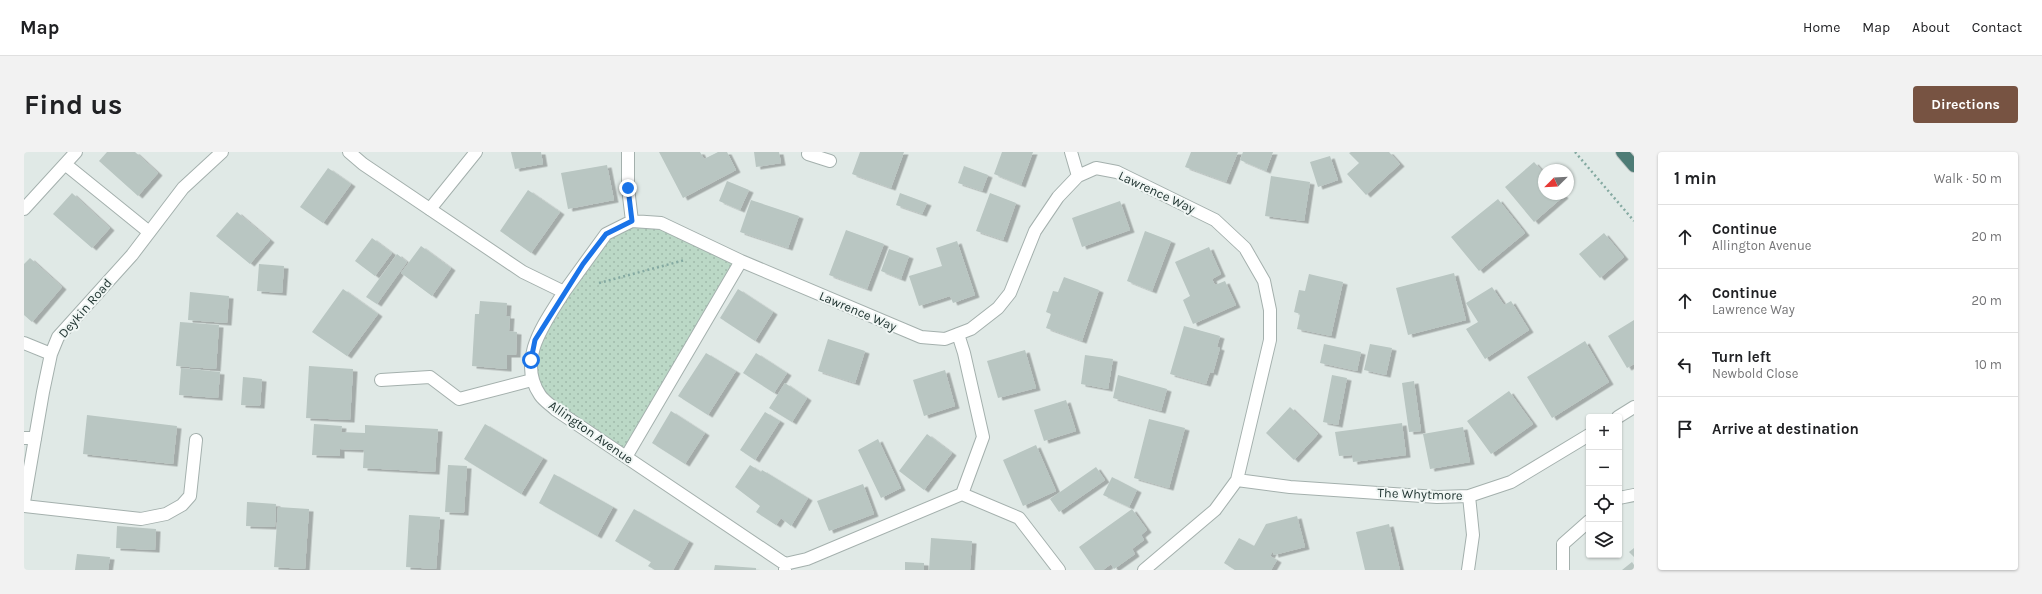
<!DOCTYPE html>
<html lang="en">
<head>
<meta charset="utf-8">
<style>
	:root { --surface:#fff; --page:#f2f2f2; --text:#202124; --muted:#757577; --line:#e0e0e0; --accent:#775342 }
	body { margin:0; font-family:Karla,sans-serif; background:var(--page); color:var(--text) }
	.controls { position:absolute; right:12px; bottom:12px; display:grid; overflow:hidden; border-radius:4px; box-shadow:0 1px 3px #0004 }
	.controls button { width:36px; height:36px; display:grid; place-items:center; padding:0; border:0; border-bottom:1px solid var(--line); background:var(--surface); color:var(--text); font:20px sans-serif }
	.compass { position:absolute; left:1514px; top:12px; width:36px; height:36px; border-radius:50%; background:var(--surface); box-shadow:0 1px 3px #0004; rotate:246deg }
	.stop { position:absolute; width:12px; height:12px; margin:-9px; border:3px solid #1a73e8; border-radius:50%; background:#fff }
	.stop.end { background:#1a73e8; border-color:#fff; box-shadow:0 1px 4px #0008 }
	.list { margin:0; padding:0; list-style:none }
	h2 { display:flex; justify-content:space-between; align-items:center; height:52px; margin:0; padding:0 16px; font-size:17px }
	h2 small { font-size:13px; font-weight:400; color:var(--muted) }
	.list li { display:grid; grid-template-columns:26px 1fr auto; gap:12px; align-items:center; box-sizing:border-box; height:64px; padding:0 16px; border-top:1px solid var(--line) }
	.list b { display:block; font-size:15px; white-space:nowrap }
	.list p { margin:0; font-size:13px; white-space:nowrap; color:var(--muted) }
	.list em { font-size:13px; font-style:normal; color:var(--muted) }
	.icon { flex:none; width:22px; height:22px; fill:none; stroke:currentColor; stroke-width:2; stroke-linecap:round; stroke-linejoin:round }
	.map { position:relative; flex:none; width:1610px; height:418px; overflow:hidden; border-radius:4px }
	header { display:flex; align-items:center; gap:24px; box-sizing:border-box; height:56px; padding:0 20px; background:var(--surface); border-bottom:1px solid var(--line) }
	header strong { font-size:19px }
	nav { display:flex; gap:22px; margin-inline-start:auto; font-size:14px }
	.intro { display:flex; align-items:center; justify-content:space-between; box-sizing:border-box; height:96px; padding:0 24px }
	h1 { margin:0; font-size:28px }
	.button { padding:10px 18px; border-radius:4px; background:var(--accent); color:#fff; font-size:14px; font-weight:700 }
	main { display:flex; gap:24px; padding:0 24px }
	aside { flex:1; background:var(--surface); border-radius:4px; box-shadow:0 1px 3px #0004 }
	.map>svg:first-child { display:block }
	.grass { fill:url(#grass-dots) }
	.building { fill:#b9c6c2; filter:url(#shadow) }
	.lines { fill:none; stroke-linecap:round; stroke-linejoin:round }
	.service-casing { stroke:#a4b0ad; stroke-width:14 }
	.minor-casing { stroke:#a4b0ad; stroke-width:14 }
	.trunk-casing { stroke:#bdc3c2; stroke-width:14 }
	.path { stroke:#84a9a1; stroke-width:2.5; stroke-dasharray:2 3; stroke-linecap:butt }
	.service { stroke:#fff; stroke-width:12 }
	.minor { stroke:#fff; stroke-width:12 }
	.trunk { stroke:#4e7c76; stroke-width:12 }
	.route { stroke:#1a73e8; stroke-width:5 }
	.labels { text-anchor:middle; dominant-baseline:central; stroke-width:4; stroke-linejoin:round; paint-order:stroke }
	.street-label { font-size:13px; fill:#233734; stroke:#f0f6f4 }
</style>
</head>
<body>
<header>
<strong>Map</strong>
<nav><a>Home</a><a>Map</a><a>About</a><a>Contact</a></nav>
</header>
<div class="intro"><h1>Find us</h1><a class="button">Directions</a></div>
<main>
<div class="map">
<svg width="1610" height="418" viewBox="0 0 1610 418">
	<defs>
		<pattern id="grass-dots" width="8" height="8" patternUnits="userSpaceOnUse"><rect width="8" height="8" fill="#bbd8c6"/><path d="M2 2h.1M6 6h.1" fill="none" stroke="#a0baab" stroke-width="1.8" stroke-linecap="round"/></pattern>
		<filter id="shadow"><feDropShadow dx="4.5" dy="2.5" stdDeviation="0" flood-color="#0004"/></filter>
	</defs>
	<rect width="100%" height="100%" fill="#e0e9e6"/>
	<path class="grass" d="M 608,69 L 637,71 L 717,109 L 602,305 L 517,244 L 507,208 L 511,188 L 582,82 Z"/>
	<path class="building" d="M 83,0 L 111,0 L 134,21 L 114,44 L 75,9 Z
		M 487,0 L 517,0 L 519,12 L 491,17 Z
		M 635,0 L 676,0 L 680,7 L 694,0 L 703,0 L 712,18 L 659,46 Z
		M 730,0 L 755,0 L 757,11 L 732,15 Z
		M 836,0 L 880,0 L 867,36 L 828,22 Z
		M 978,0 L 1009,0 L 997,33 L 970,22 Z
		M 1167,0 L 1214,0 L 1202,30 L 1161,15 Z
		M 1219,0 L 1249,0 L 1242,19 L 1216,8 Z
		M 1327,0 L 1365,0 L 1376,12 L 1342,43 L 1323,22 L 1335,11 L 1325,1 Z
		M 1306,4 L 1314,28 L 1294,35 L 1286,10 Z
		M 1510,10 L 1520,21 L 1520,42 L 1538,42 L 1540,44 L 1510,70 L 1481,35 Z
		M 583,13 L 590,48 L 544,57 L 537,21 Z
		M 940,14 L 964,23 L 958,39 L 934,31 Z
		M 304,16 L 327,32 L 299,71 L 276,55 Z
		M 1247,24 L 1286,30 L 1280,69 L 1241,64 Z
		M 703,29 L 725,38 L 716,58 L 695,49 Z
		M 504,38 L 536,60 L 507,101 L 476,79 Z
		M 48,41 L 86,76 L 68,96 L 29,62 Z
		M 876,41 L 903,51 L 898,62 L 872,53 Z
		M 966,41 L 992,51 L 979,88 L 952,79 Z
		M 1474,47 L 1501,81 L 1455,119 L 1427,85 Z
		M 727,48 L 775,64 L 764,96 L 716,80 Z
		M 1096,49 L 1106,78 L 1058,95 L 1048,66 Z
		M 213,60 L 246,88 L 226,112 L 192,84 Z
		M 822,78 L 860,92 L 843,137 L 805,123 Z
		M 1121,79 L 1147,89 L 1128,139 L 1103,129 Z
		M 1580,81 L 1600,105 L 1576,126 L 1555,102 Z
		M 348,86 L 368,101 L 351,124 L 331,109 Z
		M 933,89 L 951,143 L 929,151 L 926,144 L 895,154 L 885,124 L 918,114 L 912,96 Z
		M 397,94 L 427,116 L 408,144 L 377,121 Z
		M 1185,95 L 1197,122 L 1188,127 L 1191,133 L 1201,129 L 1212,153 L 1169,172 L 1159,148 L 1166,144 L 1151,110 Z
		M 865,97 L 885,104 L 877,127 L 857,119 Z
		M 373,102 L 383,110 L 353,152 L 342,145 Z
		M 6,106 L 38,135 L 8,170 L 0,163 L 0,112 Z
		M 235,112 L 260,114 L 258,141 L 233,139 Z
		M 1430,121 L 1442,168 L 1384,183 L 1372,136 Z
		M 1285,122 L 1319,130 L 1307,184 L 1273,177 L 1276,162 L 1270,160 L 1275,138 L 1281,139 Z
		M 1040,125 L 1075,138 L 1058,189 L 1022,176 L 1027,162 L 1022,160 L 1029,139 L 1034,140 Z
		M 1468,135 L 1480,153 L 1487,149 L 1505,178 L 1461,207 L 1442,177 L 1454,170 L 1442,151 Z
		M 319,137 L 354,162 L 323,204 L 288,180 Z
		M 714,137 L 749,160 L 731,189 L 696,166 Z
		M 166,140 L 205,144 L 203,171 L 164,168 Z
		M 456,149 L 483,151 L 482,164 L 486,164 L 485,179 L 493,180 L 492,203 L 483,203 L 483,217 L 448,214 L 451,162 L 455,162 Z
		M 1610,168 L 1610,212 L 1603,216 L 1584,184 Z
		M 156,170 L 195,173 L 192,217 L 152,214 Z
		M 1160,174 L 1196,184 L 1193,195 L 1196,196 L 1189,221 L 1186,220 L 1182,232 L 1146,222 Z
		M 804,187 L 841,199 L 831,231 L 794,219 Z
		M 1561,189 L 1585,230 L 1528,266 L 1503,225 Z
		M 1300,192 L 1337,200 L 1333,219 L 1296,211 Z
		M 1346,192 L 1368,196 L 1362,223 L 1340,218 Z
		M 1001,198 L 1012,236 L 974,246 L 963,209 Z
		M 682,201 L 712,219 L 684,263 L 654,244 Z
		M 732,201 L 763,221 L 750,241 L 719,221 Z
		M 1061,203 L 1089,207 L 1084,237 L 1057,232 Z
		M 285,214 L 329,217 L 326,268 L 282,266 Z
		M 157,216 L 196,220 L 194,246 L 155,243 Z
		M 921,218 L 931,254 L 900,264 L 889,228 Z
		M 1094,223 L 1143,237 L 1137,259 L 1089,246 Z
		M 1308,223 L 1323,226 L 1314,273 L 1299,270 Z
		M 219,225 L 238,227 L 236,254 L 217,253 Z
		M 1390,229 L 1397,279 L 1385,280 L 1378,231 Z
		M 761,231 L 783,246 L 768,270 L 745,256 Z
		M 1485,239 L 1509,272 L 1467,302 L 1443,269 Z
		M 1042,248 L 1052,279 L 1020,289 L 1010,258 Z
		M 1266,255 L 1294,282 L 1270,308 L 1242,281 Z
		M 647,259 L 681,281 L 661,312 L 628,291 Z
		M 741,260 L 756,269 L 731,308 L 716,298 Z
		M 63,263 L 153,274 L 149,312 L 59,302 Z
		M 1125,267 L 1161,276 L 1145,336 L 1110,326 Z
		M 1378,271 L 1382,303 L 1329,310 L 1328,303 L 1315,304 L 1311,280 Z
		M 290,272 L 318,274 L 317,280 L 341,281 L 341,273 L 414,277 L 411,320 L 339,316 L 340,298 L 316,297 L 316,304 L 288,303 Z
		M 461,272 L 519,306 L 497,342 L 440,307 Z
		M 1439,275 L 1446,310 L 1406,317 L 1399,282 Z
		M 903,282 L 928,301 L 900,338 L 875,319 Z
		M 854,287 L 877,336 L 857,346 L 834,298 Z
		M 1012,293 L 1032,339 L 999,354 L 979,308 Z
		M 424,313 L 443,314 L 440,361 L 421,360 Z
		M 726,313 L 737,320 L 738,318 L 784,346 L 767,374 L 757,366 L 752,373 L 732,360 L 736,354 L 711,335 Z
		M 1072,315 L 1081,328 L 1035,360 L 1026,347 Z
		M 530,322 L 589,355 L 573,384 L 515,351 Z
		M 1088,325 L 1113,338 L 1105,355 L 1079,343 Z
		M 839,332 L 850,362 L 805,379 L 793,349 Z
		M 223,350 L 252,352 L 251,375 L 222,374 Z
		M 254,355 L 285,357 L 281,417 L 250,415 Z
		M 610,357 L 665,389 L 649,418 L 631,418 L 624,414 L 627,410 L 591,389 Z
		M 1108,357 L 1123,378 L 1117,383 L 1120,388 L 1108,397 L 1111,402 L 1090,417 L 1087,412 L 1079,418 L 1071,418 L 1055,395 Z
		M 385,363 L 416,365 L 412,417 L 382,415 Z
		M 1273,364 L 1281,395 L 1250,403 L 1249,399 L 1246,404 L 1253,408 L 1247,418 L 1211,418 L 1200,411 L 1215,386 L 1230,394 L 1242,372 Z
		M 1365,372 L 1376,418 L 1341,418 L 1332,380 Z
		M 93,374 L 132,377 L 131,398 L 92,396 Z
		M 907,386 L 948,389 L 946,418 L 905,418 Z
		M 1610,396 L 1610,405 L 1605,400 Z
		M 53,402 L 86,405 L 84,418 L 51,418 Z
		M 881,410 L 900,411 L 900,418 L 881,418 Z
		M 1608,410 L 1610,413 L 1610,418 L 1598,418 Z
		M 691,413 L 732,416 L 732,418 L 690,418 Z"/>
	<g class="lines">
		<defs>
			<path id="service" d="M 784,2 L 806,9
				M 41,12 L 125,80
				M 0,57 L 52,0
				M 406,57 L 452,0
				M 0,286 L 11,286
				M 1595,346 L 1610,343
				M 0,354 L 117,367 L 142,362 L 158,353 L 166,344 L 172,288
				M 1539,418 L 1539,392 L 1565,369"/>
			<path id="minor" d="M 325,0 L 339,12 L 499,120 L 540,140 C 521,171 492,207 516,243 C 520,249 527,253 532,258 L 761,412 L 761,418
				M 604,0 L 604,36 L 608,69
				M 1047,0 L 1054,24
				M 540,140 L 582,82 L 608,69 L 637,71 L 717,109 L 897,185 L 921,187 L 947,177 L 974,156 L 986,141 L 1011,79 L 1034,45 L 1054,24 L 1072,16 L 1093,20 L 1191,68 L 1221,96 L 1240,129 L 1246,158 L 1246,188 L 1213,328 L 1191,358 L 1120,418
				M 934,182 L 940,201 L 959,285 L 938,342
				M 0,191 L 27,202
				M 357,228 L 406,225 L 435,247 L 508,228
				M 1594,265 L 1610,255
				M 602,305 L 717,109
				M 1213,328 L 1266,335 L 1413,345 L 1445,344 L 1487,330 L 1565,283
				M 0,350 L 19,240 L 27,202 L 34,185 L 108,103 L 159,36 L 198,0
				M 761,412 L 783,407 L 938,342 L 995,366 L 1035,418
				M 1444,418 L 1449,383 L 1445,344"/>
			<path id="trunk" d="M 1598,0 L 1610,14"/>
		</defs>
		<use href="#service" class="service-casing"/>
		<use href="#minor" class="minor-casing"/>
		<use href="#trunk" class="trunk-casing"/>
		<path class="path" d="M 1551,0 L 1610,69
			M 575,131 L 661,108"/>
		<use href="#service" class="service"/>
		<use href="#minor" class="minor"/>
		<use href="#trunk" class="trunk"/>
	</g>
	<g class="lines">
		<path class="route" d="M 507,208 L 511,188 L 559,112 L 582,82 L 608,69 L 604,36"/>
	</g>
	<g class="labels">
		<g class="street-label">
			<text transform="translate(1133 40) rotate(25)">Lawrence Way</text>
			<text transform="translate(61 156) rotate(-49)">Deykin Road</text>
			<text transform="translate(834 159) rotate(23)">Lawrence Way</text>
			<text transform="translate(567 280) rotate(35)">Allington Avenue</text>
			<text transform="translate(1396 342) rotate(2)">The Whytmore</text>
		</g>
	</g>
</svg>
<div class="controls">
<button>+</button>
<button>−</button>
<button><svg class="icon" aria-label="locate" viewBox="0 0 24 24"><circle cx="12" cy="12" r="6"/><path d="M12 2v4M12 18v4M2 12h4M18 12h4"/></svg></button>
<button><svg class="icon" aria-label="layers" viewBox="0 0 24 24"><path d="M12 4l9 5-9 5-9-5zM3 14l9 5 9-5"/></svg></button>
</div>
<svg class="compass" viewBox="-18 -18 36 36"><path d="M0-13l5 13h-10z" fill="#e53935"/><path d="M0 13l5-13h-10z" fill="#757577"/></svg>
<div class="stop" style="left:507px;top:208px"></div>
<div class="stop end" style="left:604px;top:36px"></div>
</div>
<aside>
<h2>1 min<small>Walk · 50 m</small></h2>
<ul class="list">
<li><svg class="icon" aria-label="ahead" viewBox="0 0 24 24"><path d="M12 20V5M6 11l6-6 6 6"/></svg><div><b>Continue</b><p>Allington Avenue</p></div><em>20 m</em></li>
<li><svg class="icon" aria-label="ahead" viewBox="0 0 24 24"><path d="M12 20V5M6 11l6-6 6 6"/></svg><div><b>Continue</b><p>Lawrence Way</p></div><em>20 m</em></li>
<li><svg class="icon" aria-label="left" viewBox="0 0 24 24"><path d="M17 20v-9H6M10 6l-5 5 5 5"/></svg><div><b>Turn left</b><p>Newbold Close</p></div><em>10 m</em></li>
<li><svg class="icon" aria-label="arrive" viewBox="0 0 24 24"><path d="M6 21V4h12l-3 4 3 4H6"/></svg><div><b>Arrive at destination</b></div></li>
</ul>
</aside>
</main>
</body>
</html>
